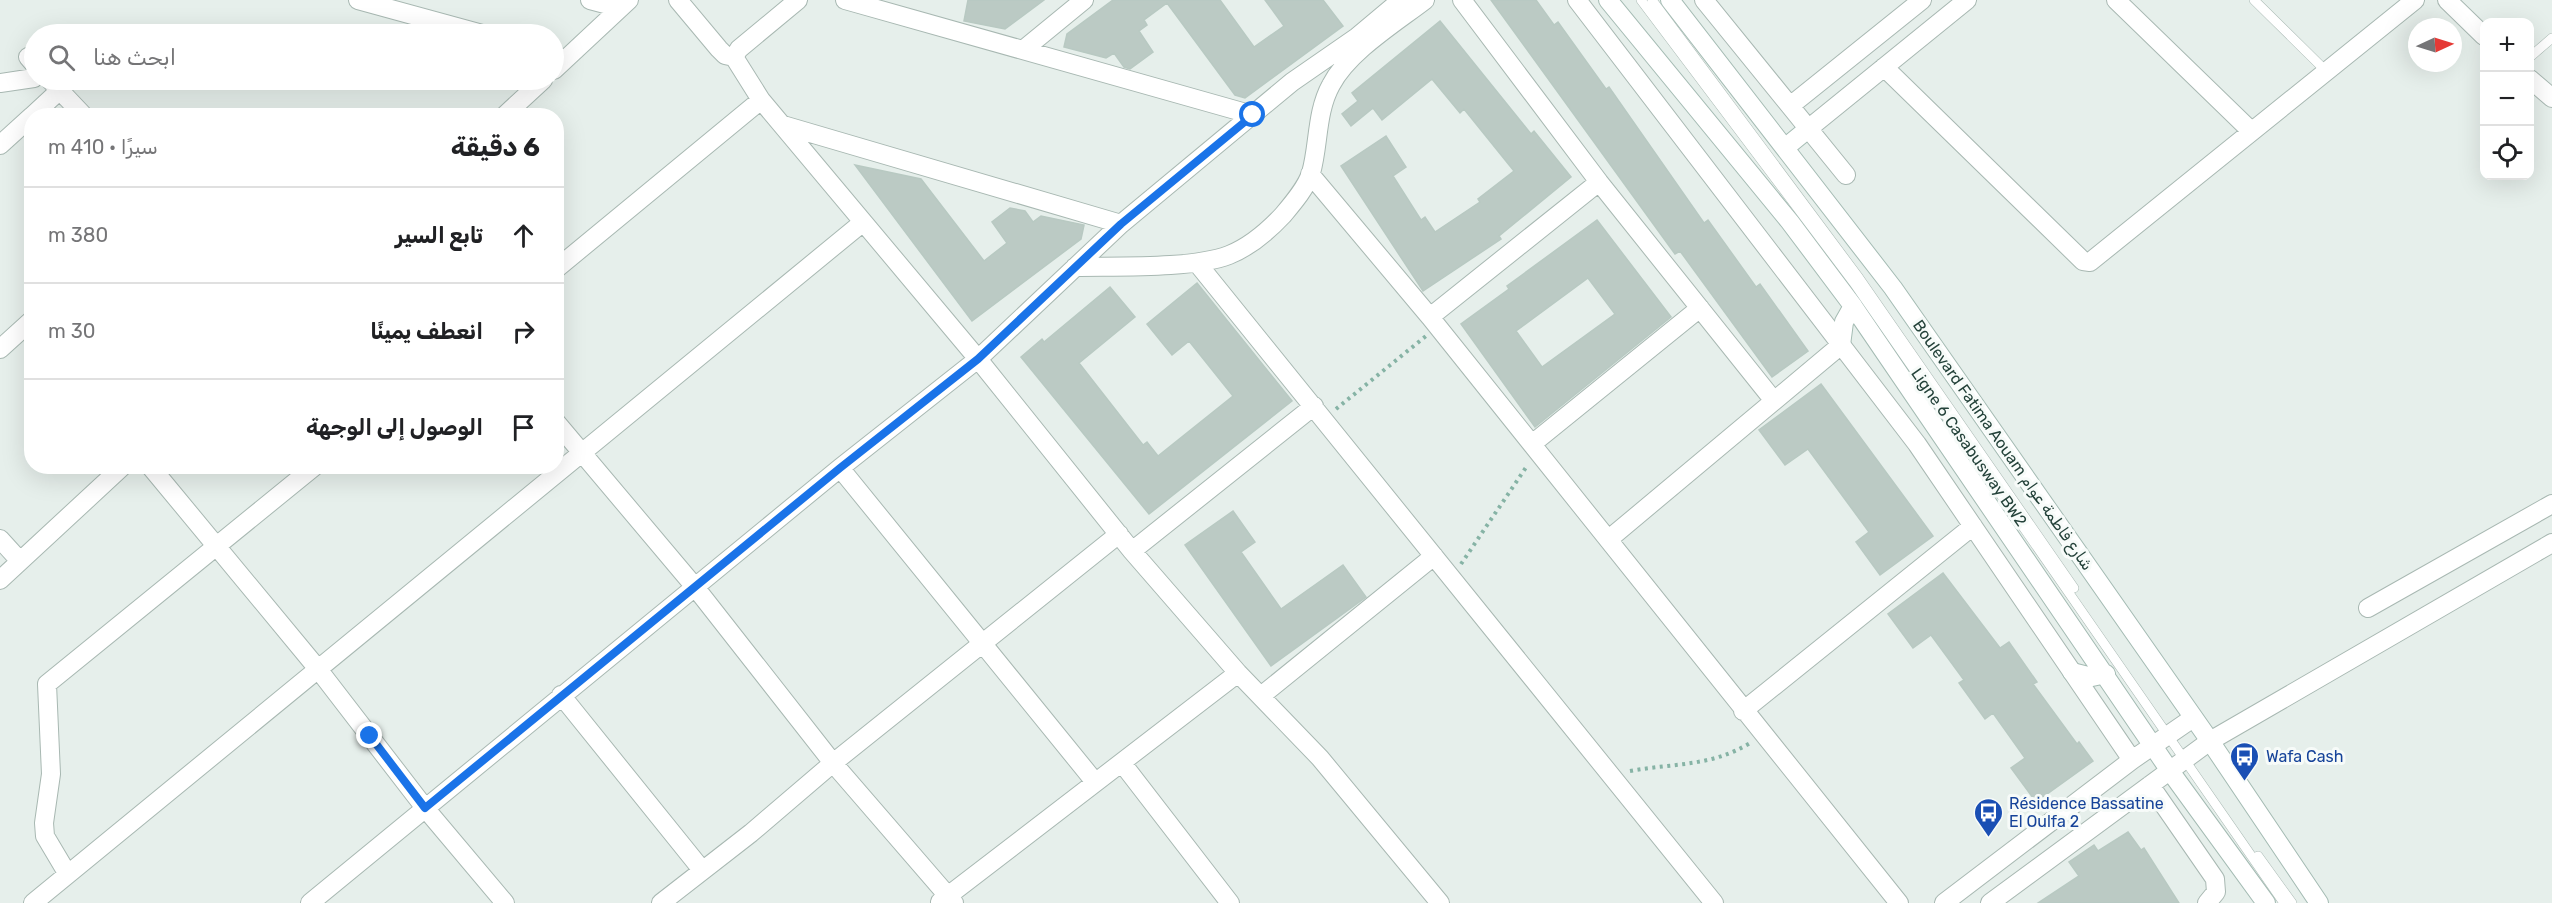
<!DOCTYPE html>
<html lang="ar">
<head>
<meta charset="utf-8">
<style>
	:root { --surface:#fff; --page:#f2f2f2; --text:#202124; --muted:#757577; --line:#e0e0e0 }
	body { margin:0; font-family:Rubik,Cairo,sans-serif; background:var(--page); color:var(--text); direction:rtl }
	.controls { position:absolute; right:18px; top:18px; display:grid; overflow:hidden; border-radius:12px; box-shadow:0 6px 24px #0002 }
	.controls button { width:54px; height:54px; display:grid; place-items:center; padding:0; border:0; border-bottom:2px solid var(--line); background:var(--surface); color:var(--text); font:30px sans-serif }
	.compass { position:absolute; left:2408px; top:18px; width:54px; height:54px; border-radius:50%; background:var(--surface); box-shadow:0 6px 24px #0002; rotate:86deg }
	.stop { position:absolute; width:18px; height:18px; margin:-14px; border:4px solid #1a73e8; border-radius:50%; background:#fff }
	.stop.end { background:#1a73e8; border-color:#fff; box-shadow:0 2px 6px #0008 }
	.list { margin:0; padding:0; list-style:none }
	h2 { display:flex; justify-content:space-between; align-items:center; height:78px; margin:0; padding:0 24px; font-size:26px }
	h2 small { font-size:20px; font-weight:400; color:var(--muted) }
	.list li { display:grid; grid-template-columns:39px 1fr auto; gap:18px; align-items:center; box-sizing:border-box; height:96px; padding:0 24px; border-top:2px solid var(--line) }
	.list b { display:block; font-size:22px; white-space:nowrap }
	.list em { font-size:20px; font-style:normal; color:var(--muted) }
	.icon { flex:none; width:33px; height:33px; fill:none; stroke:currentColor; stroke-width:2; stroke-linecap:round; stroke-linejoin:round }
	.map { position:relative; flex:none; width:2552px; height:903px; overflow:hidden; direction:ltr }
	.search { position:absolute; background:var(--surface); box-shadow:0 6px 24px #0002; left:24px; top:24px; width:540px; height:66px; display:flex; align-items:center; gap:15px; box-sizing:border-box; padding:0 21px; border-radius:33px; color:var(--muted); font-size:22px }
	.panel { position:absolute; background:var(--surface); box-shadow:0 6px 24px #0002; left:24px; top:108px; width:540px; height:366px; border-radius:24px; direction:rtl }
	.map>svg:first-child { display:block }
	.building { fill:#bbcac4; stroke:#b8c9c2; stroke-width:1.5; fill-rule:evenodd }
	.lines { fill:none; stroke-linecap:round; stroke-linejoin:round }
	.lane-casing { stroke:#a8b8b2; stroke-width:10 }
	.street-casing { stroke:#a8b8b2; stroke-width:20 }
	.secondary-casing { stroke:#a4bbb3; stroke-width:20 }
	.path { stroke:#86b3a5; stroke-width:4; stroke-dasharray:3 4.5; stroke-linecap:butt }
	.lane { stroke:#fff; stroke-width:9 }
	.street { stroke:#fff; stroke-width:18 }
	.secondary { stroke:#fff; stroke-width:18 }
	.route { stroke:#1a73e8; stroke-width:8 }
	.labels { text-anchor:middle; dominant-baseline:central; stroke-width:6; stroke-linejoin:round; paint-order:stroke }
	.street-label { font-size:16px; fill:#24423a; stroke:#f7fbf9 }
	.transit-label { font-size:16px; fill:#164399; stroke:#f7fbf9; text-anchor:start }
</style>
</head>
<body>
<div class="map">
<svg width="2552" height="903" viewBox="0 0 2552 903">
	<rect width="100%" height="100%" fill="#e6efeb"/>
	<path class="building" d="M 968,0 L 1044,0 L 1005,29 L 964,21 Z
		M 1113,0 L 1220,0 L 1254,47 L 1284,26 L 1265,0 L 1323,0 L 1343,26 L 1245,98 L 1235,95 L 1167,3 L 1144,20 L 1147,25 L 1139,31 L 1153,52 L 1130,69 L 1124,67 L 1114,53 L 1106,58 L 1064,47 L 1067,34 Z
		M 1491,0 L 1536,0 L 1554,25 L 1558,22 L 1606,89 L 1609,87 L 1704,223 L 1708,220 L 1756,287 L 1760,284 L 1808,351 L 1772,377 L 1680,251 L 1675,254 Z
		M 1440,21 L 1531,134 L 1534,131 L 1571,177 L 1499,236 L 1501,239 L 1423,291 L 1341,166 L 1386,136 L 1406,167 L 1393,176 L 1421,220 L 1425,217 L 1435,232 L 1480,202 L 1478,199 L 1514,171 L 1464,109 L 1460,113 L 1432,79 L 1382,120 L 1373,108 L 1351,126 L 1342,114 L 1358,101 L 1352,93 Z
		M 855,165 L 921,179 L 984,261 L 1007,243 L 992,222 L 1010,208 L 1025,211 L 1033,222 L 1041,216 L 1084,225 L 1081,239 L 972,321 Z
		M 1597,220 L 1671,317 L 1535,427 L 1461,324 L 1509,289 L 1507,286 ZM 1588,278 L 1615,314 L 1542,367 L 1516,331 Z
		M 1197,283 L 1292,401 L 1149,514 L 1021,357 L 1042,339 L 1044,342 L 1110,287 L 1135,317 L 1079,363 L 1143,445 L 1147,442 L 1158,456 L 1233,396 L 1189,341 L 1172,355 L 1147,324 Z
		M 1821,384 L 1933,536 L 1880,575 L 1856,542 L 1869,532 L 1808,449 L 1785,465 L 1759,430 Z
		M 1233,511 L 1255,542 L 1241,552 L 1281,609 L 1343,565 L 1366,597 L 1271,666 L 1185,545 Z
		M 1943,573 L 2000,648 L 2009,642 L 2037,682 L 2033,684 L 2077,744 L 2079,742 L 2093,761 L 2036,802 L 2011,768 L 2025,758 L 1993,713 L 1985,719 L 1959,683 L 1964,680 L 1931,635 L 1913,648 L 1888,614 Z
		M 2128,832 L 2141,850 L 2144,848 L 2179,903 L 2038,903 L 2079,876 L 2069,862 L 2094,845 L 2098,851 Z"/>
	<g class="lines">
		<defs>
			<path id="lane" d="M 1641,0 L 1854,283 L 2284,903
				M 1652,0 L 1859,278 L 2074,588
				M 2254,0 L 2326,71
				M 2530,57 L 2552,38
				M 2258,856 L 2292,903"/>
			<path id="street" d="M 358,0 L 482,34
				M 590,0 L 620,8
				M 678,0 L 719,49 L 725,55 L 734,57
				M 845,0 L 1253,115
				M 1462,0 L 1599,182 L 1774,401
				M 1577,0 L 1917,444 L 2132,760
				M 1704,0 L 1846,175
				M 2116,0 L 2250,130
				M 2447,0 L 2484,36
				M 1023,50 L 1084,0
				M 28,57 L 34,64
				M 734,57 L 761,100 L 978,359 L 1132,551 L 1238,673 L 1320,758 L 1440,903
				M 734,57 L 739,49 L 798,0
				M 1884,67 L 2083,261 L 2090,262 L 2415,0
				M 554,70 L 629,0
				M 2530,79 L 2552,98
				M 50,80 L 84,116
				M 0,83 L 34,78
				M 1790,106 L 1922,0
				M 32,116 L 60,90
				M 504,116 L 543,80
				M 783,125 L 1121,224
				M 1808,129 L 1967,0
				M 0,145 L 32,116
				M 1310,174 L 1430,317 L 1899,903
				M 1197,263 L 1714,903
				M 1075,267 C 1117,266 1192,269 1229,255 C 1249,247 1268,231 1283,215 C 1293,203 1306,188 1311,173 C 1319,145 1316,112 1331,85 C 1348,52 1395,23 1425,0
				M 556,269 L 761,100
				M 1430,317 L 1599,182
				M 0,349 L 32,320
				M 556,422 L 695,587 L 833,763 L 954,903
				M 1532,444 L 1700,308
				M 150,466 L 318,669 L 425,808 L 505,903
				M 840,468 L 1095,782
				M 0,539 L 20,561
				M 1609,539 L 1841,345
				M 1132,551 L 1314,406
				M 0,580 L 123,466
				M 2368,608 L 2552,504
				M 561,695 L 702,870
				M 1261,696 L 1434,556
				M 1743,711 L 1973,526
				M 1122,763 L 1230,903
				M 2150,785 L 2215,879 L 2216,892 L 2207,903
				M 67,873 L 45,836 L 44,823 L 51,774 L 47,684 L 315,466
				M 940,902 L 1238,673
				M 33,903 L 862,223
				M 310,903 L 840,468 L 978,359 L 1121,224 L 1292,82 L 1357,37 L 1401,0
				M 661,903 L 751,833 L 833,763 L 1119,534
				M 1944,903 L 2132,760 L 2193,718
				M 1990,903 L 2210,741 L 2552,543"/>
			<path id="secondary" d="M 1608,0 L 1790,222 L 1853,306 L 2170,771 L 2266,903
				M 1670,0 L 1893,288 L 2210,741 L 2319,903
				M 1786,147 L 1808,129
				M 1841,345 L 1844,322 L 1853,306
				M 2072,672 L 2092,677 L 2106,674"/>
		</defs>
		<use href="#lane" class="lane-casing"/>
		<use href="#street" class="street-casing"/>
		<use href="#secondary" class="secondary-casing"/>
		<path class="path" d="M 1336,409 L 1426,336
			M 1461,564 L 1527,466
			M 1630,771 C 1674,763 1710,767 1750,743"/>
		<use href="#lane" class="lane"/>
		<use href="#street" class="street"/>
		<use href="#secondary" class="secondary"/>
	</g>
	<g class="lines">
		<path class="route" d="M 370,736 L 425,808 L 840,468 L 978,359 L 1121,224 L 1253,115"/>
	</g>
	<defs>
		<symbol id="bus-pin" viewBox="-11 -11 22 30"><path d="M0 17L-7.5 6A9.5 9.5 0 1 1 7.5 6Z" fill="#1a4fb4" stroke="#f7fbf9"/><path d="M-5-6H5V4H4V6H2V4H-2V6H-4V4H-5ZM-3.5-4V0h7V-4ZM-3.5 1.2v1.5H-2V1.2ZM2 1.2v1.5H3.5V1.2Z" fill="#fff"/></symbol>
	</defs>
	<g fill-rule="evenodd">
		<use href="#bus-pin" x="2228" y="740" width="33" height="45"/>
		<use href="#bus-pin" x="1972" y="796" width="33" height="45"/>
	</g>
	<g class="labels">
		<g class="street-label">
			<text transform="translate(2003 445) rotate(55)">Boulevard Fatima Aouam شارع فاطمة عوام</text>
			<text transform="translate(1969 447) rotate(55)">Ligne 6 Casabusway BW2</text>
		</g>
		<g class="transit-label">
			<text x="2266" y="756">Wafa Cash</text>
			<text x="2009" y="803">Résidence Bassatine<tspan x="2009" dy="18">El Oulfa 2</tspan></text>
		</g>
	</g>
</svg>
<div class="controls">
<button>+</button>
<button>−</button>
<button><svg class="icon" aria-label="locate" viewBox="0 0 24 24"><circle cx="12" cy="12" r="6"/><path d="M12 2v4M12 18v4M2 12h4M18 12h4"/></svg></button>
</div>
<svg class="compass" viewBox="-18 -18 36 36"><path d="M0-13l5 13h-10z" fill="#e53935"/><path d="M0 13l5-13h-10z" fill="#757577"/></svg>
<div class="stop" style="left:1253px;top:115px"></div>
<div class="stop end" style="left:370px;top:736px"></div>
<div class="search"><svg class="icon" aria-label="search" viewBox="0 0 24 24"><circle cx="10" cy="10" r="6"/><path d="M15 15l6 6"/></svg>ابحث هنا</div>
<section class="panel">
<h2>6 دقيقة<small>سيرًا · 410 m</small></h2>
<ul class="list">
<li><svg class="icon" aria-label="ahead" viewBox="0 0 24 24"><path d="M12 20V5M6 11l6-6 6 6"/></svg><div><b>تابع السير</b></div><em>380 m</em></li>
<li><svg class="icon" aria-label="right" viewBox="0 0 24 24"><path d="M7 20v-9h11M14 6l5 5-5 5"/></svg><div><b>انعطف يمينًا</b></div><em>30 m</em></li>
<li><svg class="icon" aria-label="arrive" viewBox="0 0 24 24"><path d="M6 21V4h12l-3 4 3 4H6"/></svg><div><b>الوصول إلى الوجهة</b></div></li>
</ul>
</section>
</div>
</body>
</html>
